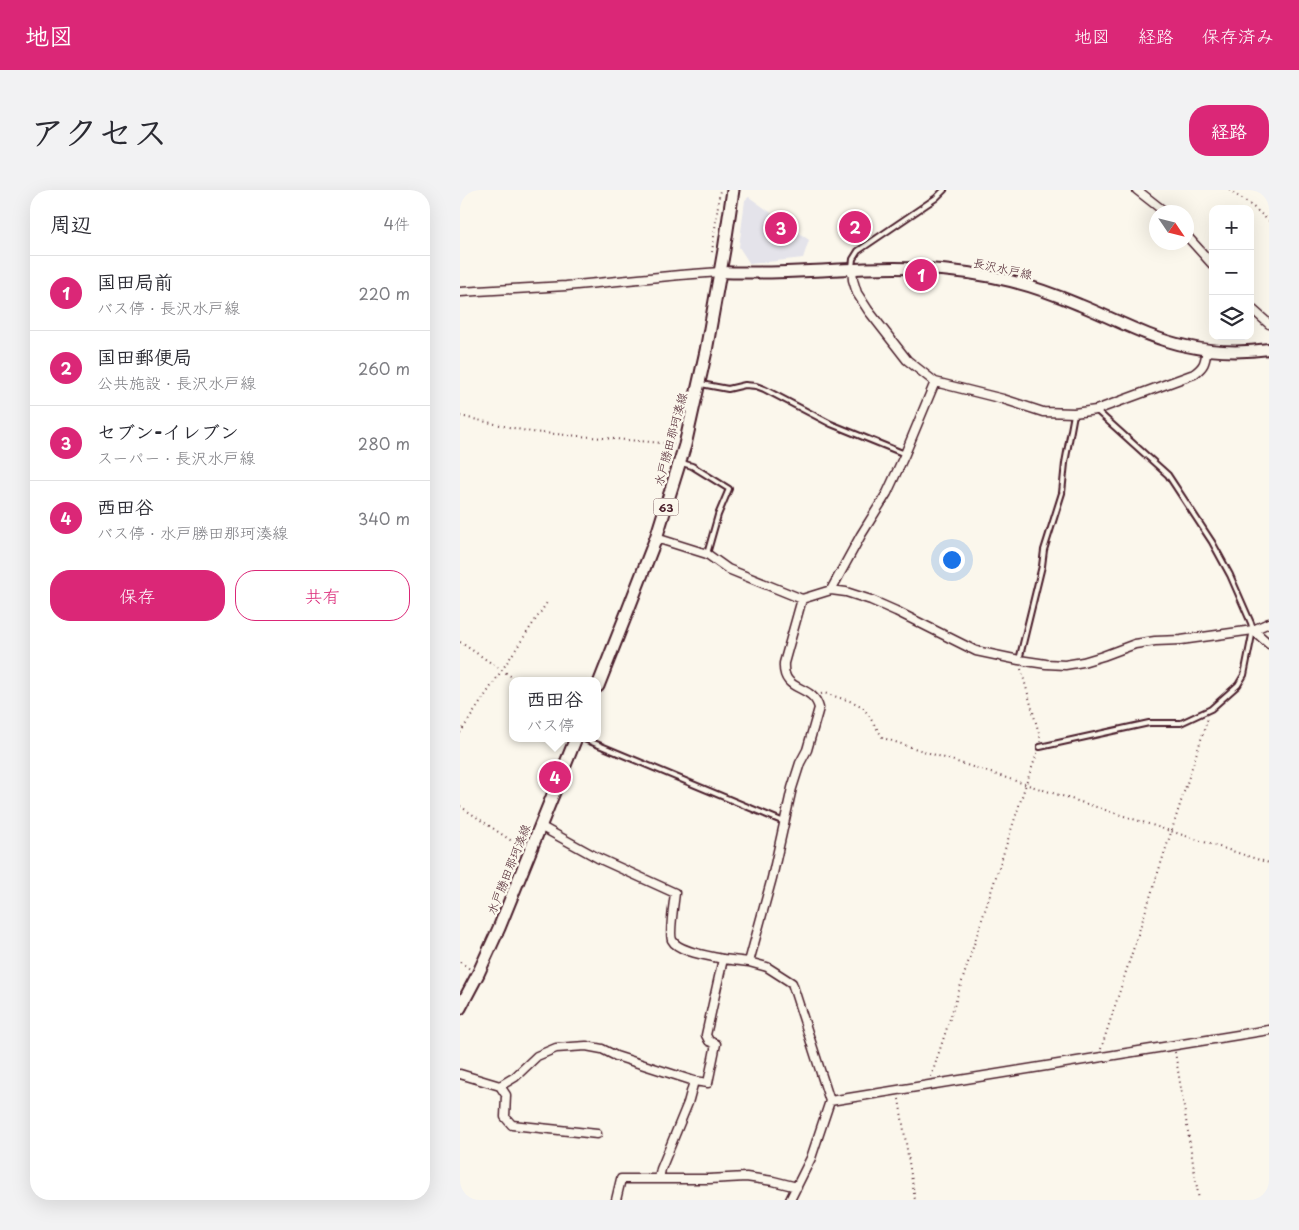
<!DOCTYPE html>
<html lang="ja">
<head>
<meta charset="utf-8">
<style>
	:root { --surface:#fff; --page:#f2f2f3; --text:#2b2b33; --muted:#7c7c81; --line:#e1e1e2; --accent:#db2777 }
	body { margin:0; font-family:"Playpen Sans","Klee One",sans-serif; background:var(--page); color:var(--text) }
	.controls { position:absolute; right:15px; top:15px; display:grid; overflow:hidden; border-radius:10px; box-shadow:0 5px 20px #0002 }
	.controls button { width:45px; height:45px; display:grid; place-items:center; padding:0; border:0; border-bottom:1px solid var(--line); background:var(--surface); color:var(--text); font:25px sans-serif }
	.compass { position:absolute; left:689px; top:15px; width:45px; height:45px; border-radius:50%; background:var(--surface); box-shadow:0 5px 20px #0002; rotate:125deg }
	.you { position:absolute; left:491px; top:369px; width:18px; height:18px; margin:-12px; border:4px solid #fff; border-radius:50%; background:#1a73e8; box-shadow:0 0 0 8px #1a73e833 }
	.badge { display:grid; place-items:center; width:32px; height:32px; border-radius:50%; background:var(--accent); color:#fff; font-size:16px; font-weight:700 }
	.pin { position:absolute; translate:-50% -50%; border:2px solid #fff; box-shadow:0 1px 5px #0006 }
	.popup { position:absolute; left:49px; top:487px; width:92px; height:65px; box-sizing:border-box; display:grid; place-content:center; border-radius:10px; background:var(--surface); filter:drop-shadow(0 1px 4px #0005); font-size:16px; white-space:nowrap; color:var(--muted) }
	.popup b { font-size:19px; color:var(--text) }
	.popup::after { content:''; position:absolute; left:50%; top:100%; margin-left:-10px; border:10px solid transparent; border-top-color:var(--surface) }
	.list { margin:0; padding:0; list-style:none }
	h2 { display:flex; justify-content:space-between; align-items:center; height:65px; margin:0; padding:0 20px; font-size:21px }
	h2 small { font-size:16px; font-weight:400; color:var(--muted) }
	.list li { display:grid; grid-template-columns:32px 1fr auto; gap:15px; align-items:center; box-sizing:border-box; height:75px; padding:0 20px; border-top:1px solid var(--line) }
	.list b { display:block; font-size:19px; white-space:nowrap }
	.list p { margin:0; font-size:16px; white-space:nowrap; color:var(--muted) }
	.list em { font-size:16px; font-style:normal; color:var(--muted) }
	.actions { display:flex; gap:10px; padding:15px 20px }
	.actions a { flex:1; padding:11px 0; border:1px solid var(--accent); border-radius:20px; text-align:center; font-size:18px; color:var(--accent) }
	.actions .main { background:var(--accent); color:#fff }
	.icon { flex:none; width:28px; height:28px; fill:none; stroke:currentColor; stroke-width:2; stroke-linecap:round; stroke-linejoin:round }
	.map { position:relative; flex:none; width:809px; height:1010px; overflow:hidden; border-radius:20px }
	header { display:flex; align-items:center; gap:30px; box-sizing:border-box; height:70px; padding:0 25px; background:var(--accent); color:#fff }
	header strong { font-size:24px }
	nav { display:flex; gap:28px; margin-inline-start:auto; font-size:18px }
	.intro { display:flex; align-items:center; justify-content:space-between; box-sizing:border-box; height:120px; padding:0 30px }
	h1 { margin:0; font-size:35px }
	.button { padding:12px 22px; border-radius:20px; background:var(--accent); color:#fff; font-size:18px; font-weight:700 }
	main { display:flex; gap:30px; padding:0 30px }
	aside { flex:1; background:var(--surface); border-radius:20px; box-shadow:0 5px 20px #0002 }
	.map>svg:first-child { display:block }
	.built { fill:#e4e3ea }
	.building { fill:#afb4e5; stroke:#4a1f2b }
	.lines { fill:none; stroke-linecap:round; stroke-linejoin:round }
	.service-casing { stroke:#4a1f2b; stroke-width:8 }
	.minor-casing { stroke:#4a1f2b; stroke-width:11 }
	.secondary-casing { stroke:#4a1f2b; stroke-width:14 }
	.primary-casing { stroke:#4a1f2b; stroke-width:15 }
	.path { stroke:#4a1f2b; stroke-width:2; stroke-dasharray:1 4; stroke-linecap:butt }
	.service { stroke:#fbf7ec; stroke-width:4 }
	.minor { stroke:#fbf7ec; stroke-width:8 }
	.secondary { stroke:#fbf7ec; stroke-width:10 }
	.primary { stroke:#fbf7ec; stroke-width:11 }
	.labels { text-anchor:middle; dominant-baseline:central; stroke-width:5; stroke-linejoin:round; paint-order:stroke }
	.shield { fill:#fbf7ec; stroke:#7f6065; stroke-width:1 }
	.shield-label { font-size:11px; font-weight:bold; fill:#4a1f2b }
	.street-label { font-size:12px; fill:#4a1f2b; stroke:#fbf7ec }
</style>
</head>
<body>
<header>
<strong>地図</strong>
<nav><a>地図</a><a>経路</a><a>保存済み</a></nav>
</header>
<div class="intro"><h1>アクセス</h1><a class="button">経路</a></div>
<main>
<aside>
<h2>周辺<small>4件</small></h2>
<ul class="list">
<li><span class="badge">1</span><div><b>国田局前</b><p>バス停 · 長沢水戸線</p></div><em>220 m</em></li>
<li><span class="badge">2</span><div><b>国田郵便局</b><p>公共施設 · 長沢水戸線</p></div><em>260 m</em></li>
<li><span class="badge">3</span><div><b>セブン-イレブン</b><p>スーパー · 長沢水戸線</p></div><em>280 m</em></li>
<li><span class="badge">4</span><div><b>西田谷</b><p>バス停 · 水戸勝田那珂湊線</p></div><em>340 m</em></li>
</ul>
<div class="actions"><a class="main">保存</a><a>共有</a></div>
</aside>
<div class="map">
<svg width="809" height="1010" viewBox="0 0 809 1010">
	<rect width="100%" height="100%" fill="#fbf7ec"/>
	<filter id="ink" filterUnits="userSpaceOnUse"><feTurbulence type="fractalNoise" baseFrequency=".02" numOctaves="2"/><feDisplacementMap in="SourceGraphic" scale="10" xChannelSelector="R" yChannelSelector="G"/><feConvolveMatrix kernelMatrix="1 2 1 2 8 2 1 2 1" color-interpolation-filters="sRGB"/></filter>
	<g filter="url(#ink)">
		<path class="built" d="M 289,7 L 349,50 L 343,68 L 290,74 L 279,57 L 285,10 Z"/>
		<path class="building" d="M 395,25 L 407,42 L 395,50 L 383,32 Z
			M 313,26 L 335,41 L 328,51 L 307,35 Z"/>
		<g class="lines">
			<defs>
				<path id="service" d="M 392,77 L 393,69 L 398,61 L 476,8 L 484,0
					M 241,194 L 268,199 L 285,195 L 296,196 L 304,199 L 371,234 L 445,264
					M 222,273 L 232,276 L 269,299 L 258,325 L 247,364
					M 559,470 L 582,376 L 584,360 L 602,303 L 605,273 L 614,224
					M 122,548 L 324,632
					M 580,557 L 689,533 L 721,533 L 751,519 L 778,495 L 784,485 L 793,440 L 791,433 L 770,385 L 752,352 L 708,285 L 636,220"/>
				<path id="minor" d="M 677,0 L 705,22
					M 726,45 L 753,75
					M 392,79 L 393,90 L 397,103 L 408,120 L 447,170 L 475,192 L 543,209 L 583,222 L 614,223 L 636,220 L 734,184 C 745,176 745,172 747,159
					M 0,102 L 106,96 L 220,85 L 260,82
					M 790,117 L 809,134
					M 196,348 L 247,364 L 268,379 L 342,409 L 371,400 L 386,402 L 411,410 L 436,421 L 516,461 L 559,470 L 586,474 L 605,475 L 623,472 L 643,466 L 675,454 L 695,451 L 721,450 L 793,440 L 809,433
					M 371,400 L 401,345 L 427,303 L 445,264 L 475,192
					M 793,440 L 809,454
					M 263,769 L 289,772 L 307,777 L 332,793 L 370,911 L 351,968 L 330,1010
					M 289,772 L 312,688 L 332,598 L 340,573 L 347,560 L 359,518 C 353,493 322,504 324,473 L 342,409
					M 0,884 L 40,896 L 46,905 L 45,927 L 52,935 L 137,944
					M 234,891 L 228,913 L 201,979 L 199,989 L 249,989 L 286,987 L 313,991 L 337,997
					M 40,896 L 55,887 L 77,866 L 96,858 L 126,856 L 142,859 L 156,866 L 234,891 L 248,893 L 256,854 L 249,851 L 246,845 L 263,769 C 250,766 218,762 212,750 C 209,743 214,712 215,703 L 138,668 L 80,636
					M 370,911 L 809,840
					M 156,1010 L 161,989 L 199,989"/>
				<path id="secondary" d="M 260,82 C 318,85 376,78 435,78 C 467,78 501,81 533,87 C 563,93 592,103 620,115 C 655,129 688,148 726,156 C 753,162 781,163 809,159"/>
				<path id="primary" d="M 138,496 L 168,420 L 196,348 L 225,255 L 246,161 L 264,60 L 273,0
					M 0,818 L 18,784 L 39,738 L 116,548"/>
			</defs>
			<use href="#service" class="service-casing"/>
			<use href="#minor" class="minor-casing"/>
			<use href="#secondary" class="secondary-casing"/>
			<use href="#primary" class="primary-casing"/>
			<path class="path" d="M 769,0 L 792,16 L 809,31
				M 252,62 L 260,0
				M 0,226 L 71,242 L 215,254
				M 0,452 L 58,491
				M 561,479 L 580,547 L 580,552
				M 361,504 L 364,503 L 393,512 L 403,517 L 423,548 L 809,673
				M 0,543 L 88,411
				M 0,616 L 62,658
				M 0,772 L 10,779
				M 641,859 L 748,528
				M 715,862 L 739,1010
				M 471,887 L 566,594 L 578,561
				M 439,909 L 455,1010"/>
			<use href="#service" class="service"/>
			<use href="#minor" class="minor"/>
			<use href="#secondary" class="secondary"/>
			<use href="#primary" class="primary"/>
		</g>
	</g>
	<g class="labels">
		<rect class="shield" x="193.5" y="308.5" width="25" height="17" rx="4"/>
		<g class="shield-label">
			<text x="206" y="317">63</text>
		</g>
		<g class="street-label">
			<text transform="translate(543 78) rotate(12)">長沢水戸線</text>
			<text transform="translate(210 249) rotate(-75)">水戸勝田那珂湊線</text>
			<text transform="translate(48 679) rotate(-68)">水戸勝田那珂湊線</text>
		</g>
	</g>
</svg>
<div class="controls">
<button>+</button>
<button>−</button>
<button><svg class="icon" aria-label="layers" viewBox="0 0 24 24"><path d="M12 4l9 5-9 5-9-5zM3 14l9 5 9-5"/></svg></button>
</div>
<svg class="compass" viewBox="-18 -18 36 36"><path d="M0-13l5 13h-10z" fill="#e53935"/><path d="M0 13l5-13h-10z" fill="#7c7c81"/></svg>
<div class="you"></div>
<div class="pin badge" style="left:461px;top:85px">1</div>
<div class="pin badge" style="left:395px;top:37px">2</div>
<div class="pin badge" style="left:321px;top:38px">3</div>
<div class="pin badge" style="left:95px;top:587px">4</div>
<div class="popup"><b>西田谷</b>バス停</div>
</div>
</main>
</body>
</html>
